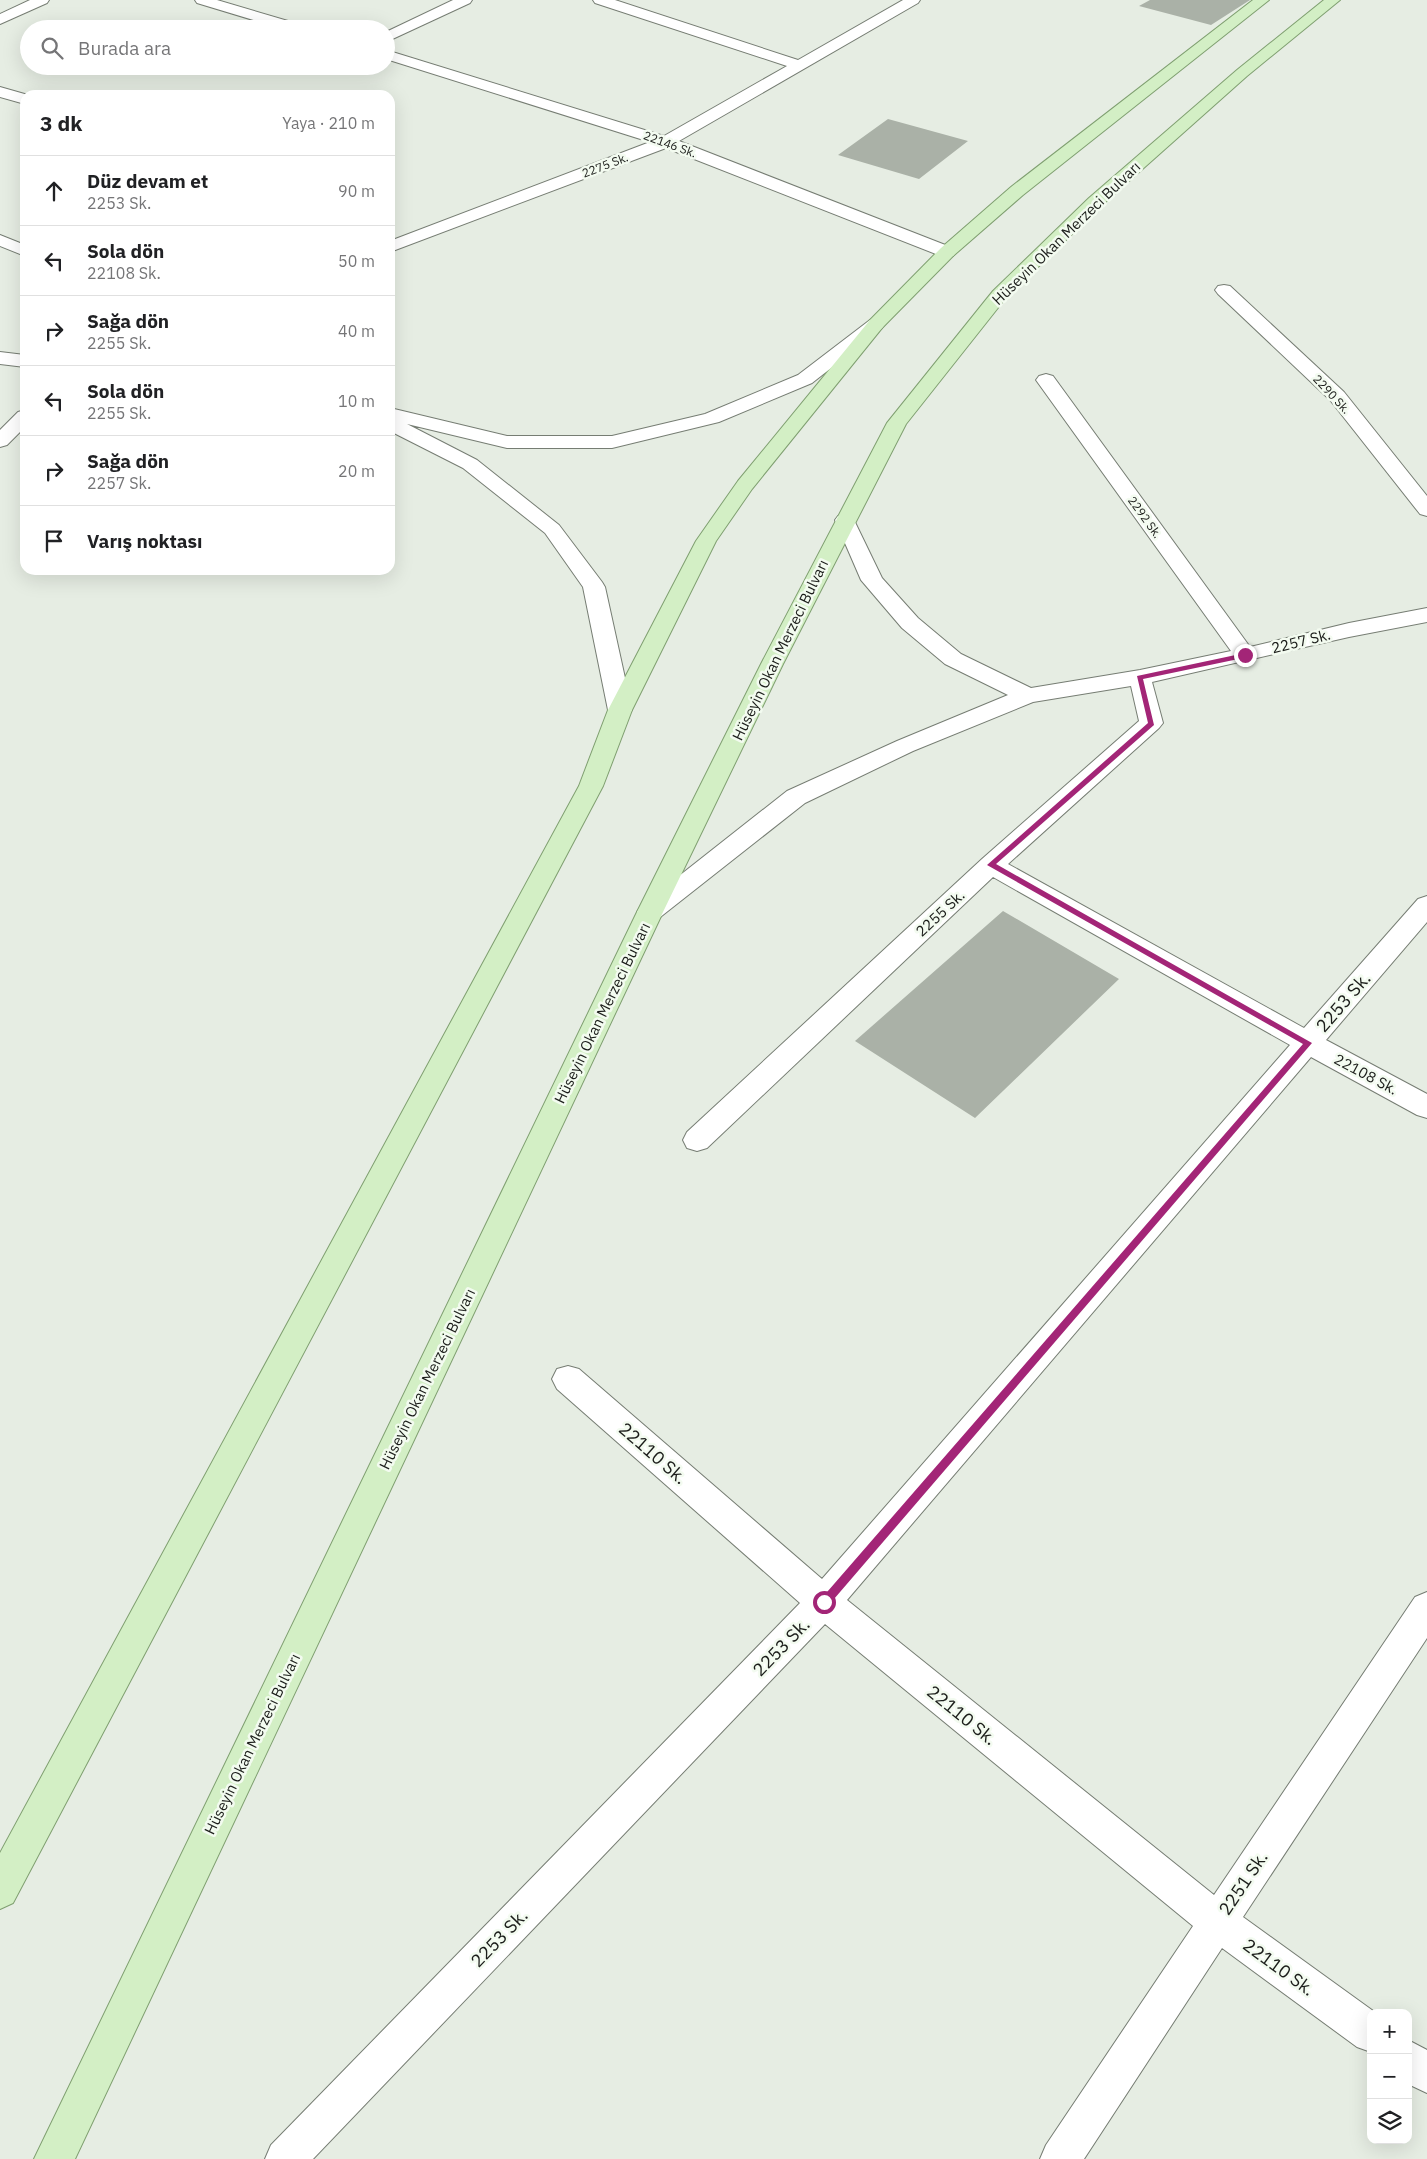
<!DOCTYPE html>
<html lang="tr">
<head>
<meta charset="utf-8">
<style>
	:root { --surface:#fff; --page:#f6f6f6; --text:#202124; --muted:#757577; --line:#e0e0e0 }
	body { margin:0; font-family:"IBM Plex Sans",sans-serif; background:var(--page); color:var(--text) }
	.controls { position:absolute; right:15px; bottom:15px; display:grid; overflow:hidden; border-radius:10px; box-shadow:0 5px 20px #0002 }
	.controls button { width:45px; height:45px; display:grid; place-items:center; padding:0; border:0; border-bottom:1px solid var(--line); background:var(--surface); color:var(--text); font:25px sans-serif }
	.stop { position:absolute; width:15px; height:15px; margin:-11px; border:4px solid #a32577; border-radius:50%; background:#fff }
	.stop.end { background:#a32577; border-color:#fff; box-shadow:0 1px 5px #0008 }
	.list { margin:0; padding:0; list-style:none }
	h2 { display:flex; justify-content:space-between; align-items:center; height:65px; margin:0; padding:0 20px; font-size:21px }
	h2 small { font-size:16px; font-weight:400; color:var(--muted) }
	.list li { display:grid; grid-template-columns:32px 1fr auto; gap:15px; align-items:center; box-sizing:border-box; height:70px; padding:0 20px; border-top:1px solid var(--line) }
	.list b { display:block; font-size:19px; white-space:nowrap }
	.list p { margin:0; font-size:16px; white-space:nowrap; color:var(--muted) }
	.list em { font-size:16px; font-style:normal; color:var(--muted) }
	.icon { flex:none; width:28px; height:28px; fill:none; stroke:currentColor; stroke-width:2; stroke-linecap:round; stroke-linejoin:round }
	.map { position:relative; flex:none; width:1427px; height:2159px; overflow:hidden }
	.search { position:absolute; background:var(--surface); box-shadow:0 5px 20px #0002; left:20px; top:20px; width:375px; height:55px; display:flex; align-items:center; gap:12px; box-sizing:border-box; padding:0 18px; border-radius:28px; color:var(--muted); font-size:19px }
	.panel { position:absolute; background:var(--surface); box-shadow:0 5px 20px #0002; left:20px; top:90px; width:375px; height:485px; border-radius:15px }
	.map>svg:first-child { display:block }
	.building { fill:#aab1a7 }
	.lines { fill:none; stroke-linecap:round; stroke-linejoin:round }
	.street-casing { stroke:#767d73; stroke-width:2 }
	.primary-casing { stroke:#7f9f70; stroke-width:2 }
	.street { fill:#fff; fill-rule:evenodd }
	.primary { fill:#d3efc5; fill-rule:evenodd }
	.route { fill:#a32577 }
	.labels { text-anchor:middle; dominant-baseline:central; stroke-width:5; stroke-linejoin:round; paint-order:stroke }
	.far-street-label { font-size:12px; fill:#1b1d1a; stroke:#f3fbf0 }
	.street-label { font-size:15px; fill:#1b1d1a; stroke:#f3fbf0 }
	.near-street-label { font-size:18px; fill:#1b1d1a; stroke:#f3fbf0 }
</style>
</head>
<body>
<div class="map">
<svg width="1427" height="2159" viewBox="0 0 1427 2159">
	<rect width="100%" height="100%" fill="#e6ede3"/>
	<path class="building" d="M 1150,0 L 1250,0 L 1211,25 L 1139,6 Z
		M 888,119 L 968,141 L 919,179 L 838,155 Z
		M 1003,911 L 1119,979 L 975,1118 L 855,1041 Z"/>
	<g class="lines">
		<defs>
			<path id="street" d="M 30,0 L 49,0 L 47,3 L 0,24 L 0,14 Z
				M 195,0 L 217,0 L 305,26 L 307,29 L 283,29 L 197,3 Z
				M 453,0 L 472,0 L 470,3 L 386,42 L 386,32 Z
				M 593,0 L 615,0 L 798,60 L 903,0 L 920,0 L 918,3 L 679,141 L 953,248 L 956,252 L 953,256 L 947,257 L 941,256 L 666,148 L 390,252 L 390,241 L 650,142 L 386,59 L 386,50 L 664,136 L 787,66 L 595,3 Z
				M 0,87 L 28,95 L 25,95 L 25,104 L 0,97 Z
				M 0,235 L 25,245 L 25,256 L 0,246 Z
				M 1224,285 L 1230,286 L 1344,392 L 1427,496 L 1427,516 L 1420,514 L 1330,400 L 1218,294 L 1215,290 L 1218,286 Z
				M 876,318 L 882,320 L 885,324 L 882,328 L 812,383 L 719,422 L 612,448 L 507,448 L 407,424 L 477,460 L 559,525 L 602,582 L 605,587 L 632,710 L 628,715 L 620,717 L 612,715 L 608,710 L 583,587 L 545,533 L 463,468 L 390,431 L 390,422 L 394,421 L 390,420 L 390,408 L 507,436 L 612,436 L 705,414 L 798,375 L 870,320 Z
				M 0,352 L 25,355 L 25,367 L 0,364 Z
				M 1046,374 L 1053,376 L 1250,647 L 1349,623 L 1427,608 L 1427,622 L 1349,637 L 1152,682 L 1163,723 L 1159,728 L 1008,864 L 1304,1028 L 1418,899 L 1427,896 L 1427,922 L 1326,1040 L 1427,1094 L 1427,1118 L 1417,1115 L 1311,1057 L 847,1600 L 1214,1895 L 1415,1597 L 1427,1592 L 1427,1638 L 1243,1917 L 1376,2013 L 1371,2013 L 1371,2052 L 1357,2047 L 1222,1948 L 1084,2159 L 1040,2159 L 1046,2145 L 1193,1926 L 825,1624 L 313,2159 L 265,2159 L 271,2145 L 800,1603 L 557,1389 L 552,1379 L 557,1369 L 568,1366 L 579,1369 L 822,1579 L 1290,1045 L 993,877 L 707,1148 L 697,1151 L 687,1148 L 683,1140 L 687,1132 L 982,859 L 1139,721 L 1131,686 L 1033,702 L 913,751 L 805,803 L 659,918 L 650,921 L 641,918 L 637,912 L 641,906 L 787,791 L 897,741 L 1008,695 L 945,664 L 902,628 L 861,580 L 835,520 L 838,516 L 845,514 L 852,516 L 882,578 L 918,618 L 961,654 L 1031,688 L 1140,670 L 1231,651 L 1036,380 L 1039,376 Z
				M 25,410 L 25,427 L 7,445 L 0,447 L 0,430 L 18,412 Z
				M 1408,2040 L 1427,2050 L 1427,2093 L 1408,2084 Z"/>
			<path id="primary" d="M 1253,0 L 1269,0 L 1023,195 L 953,256 L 882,328 L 752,489 L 716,541 L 632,710 L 603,786 L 13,1903 L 0,1909 L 0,1853 L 579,786 L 608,710 L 696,541 L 738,481 L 870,320 L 941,248 L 1011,187 Z
				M 1324,0 L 1340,0 L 1247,76 L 1101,206 L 1005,299 L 906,424 L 783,664 L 663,912 L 75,2159 L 34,2159 L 637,912 L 761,664 L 887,423 L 993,291 L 1089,198 L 1237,70 Z"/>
		</defs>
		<use href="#street" class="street-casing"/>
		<use href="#primary" class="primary-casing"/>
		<use href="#street" class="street"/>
		<use href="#primary" class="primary"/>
	</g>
	<path class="route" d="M 1245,653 L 1249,655 L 1248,657 L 1143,679 L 1154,725 L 996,864 L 1312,1043 L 828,1606 L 821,1606 L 821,1599 L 1303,1044 L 987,865 L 1148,723 L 1137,676 Z"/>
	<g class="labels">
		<g class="far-street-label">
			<text transform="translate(670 144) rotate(20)">22146 Sk.</text>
			<text transform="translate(605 165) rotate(-21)">2275 Sk.</text>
			<text transform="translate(1332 394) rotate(47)">2290 Sk.</text>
			<text transform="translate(1145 517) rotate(54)">2292 Sk.</text>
		</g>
		<g class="street-label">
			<text transform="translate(1066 233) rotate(-44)">Hüseyin Okan Merzeci Bulvarı</text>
			<text transform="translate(1301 641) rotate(-14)">2257 Sk.</text>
			<text transform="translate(780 650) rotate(-64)">Hüseyin Okan Merzeci Bulvarı</text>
			<text transform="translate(940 913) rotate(-43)">2255 Sk.</text>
			<text transform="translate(602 1013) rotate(-64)">Hüseyin Okan Merzeci Bulvarı</text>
			<text transform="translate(1366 1074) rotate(28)">22108 Sk.</text>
			<text transform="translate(427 1379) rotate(-64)">Hüseyin Okan Merzeci Bulvarı</text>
			<text transform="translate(252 1744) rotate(-64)">Hüseyin Okan Merzeci Bulvarı</text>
		</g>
		<g class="near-street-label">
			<text transform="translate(1343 1002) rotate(-49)">2253 Sk.</text>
			<text transform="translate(653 1453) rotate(41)">22110 Sk.</text>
			<text transform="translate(781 1647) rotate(-46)">2253 Sk.</text>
			<text transform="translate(962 1715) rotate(39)">22110 Sk.</text>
			<text transform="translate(1243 1883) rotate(-56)">2251 Sk.</text>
			<text transform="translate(499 1938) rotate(-46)">2253 Sk.</text>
			<text transform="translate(1279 1967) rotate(36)">22110 Sk.</text>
		</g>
	</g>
</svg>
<div class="controls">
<button>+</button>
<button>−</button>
<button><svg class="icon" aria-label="layers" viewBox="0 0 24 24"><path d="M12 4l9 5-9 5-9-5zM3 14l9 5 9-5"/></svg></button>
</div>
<div class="stop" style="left:824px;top:1602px"></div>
<div class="stop end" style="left:1245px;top:655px"></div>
<div class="search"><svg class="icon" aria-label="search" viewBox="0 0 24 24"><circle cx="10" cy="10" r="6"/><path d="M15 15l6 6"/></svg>Burada ara</div>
<section class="panel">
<h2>3 dk<small>Yaya · 210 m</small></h2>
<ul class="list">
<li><svg class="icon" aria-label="ahead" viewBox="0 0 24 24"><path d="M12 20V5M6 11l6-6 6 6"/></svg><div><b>Düz devam et</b><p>2253 Sk.</p></div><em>90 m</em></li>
<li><svg class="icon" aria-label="left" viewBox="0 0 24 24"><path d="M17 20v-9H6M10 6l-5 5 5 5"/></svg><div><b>Sola dön</b><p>22108 Sk.</p></div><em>50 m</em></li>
<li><svg class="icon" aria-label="right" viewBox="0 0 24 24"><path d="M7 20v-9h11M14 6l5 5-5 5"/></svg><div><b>Sağa dön</b><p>2255 Sk.</p></div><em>40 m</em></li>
<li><svg class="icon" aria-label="left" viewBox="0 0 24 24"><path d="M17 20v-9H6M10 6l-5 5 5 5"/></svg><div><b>Sola dön</b><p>2255 Sk.</p></div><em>10 m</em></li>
<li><svg class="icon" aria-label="right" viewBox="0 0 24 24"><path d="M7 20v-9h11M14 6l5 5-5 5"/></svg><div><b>Sağa dön</b><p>2257 Sk.</p></div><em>20 m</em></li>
<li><svg class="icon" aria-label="arrive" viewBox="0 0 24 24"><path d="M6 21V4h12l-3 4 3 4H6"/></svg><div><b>Varış noktası</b></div></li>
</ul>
</section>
</div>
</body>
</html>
